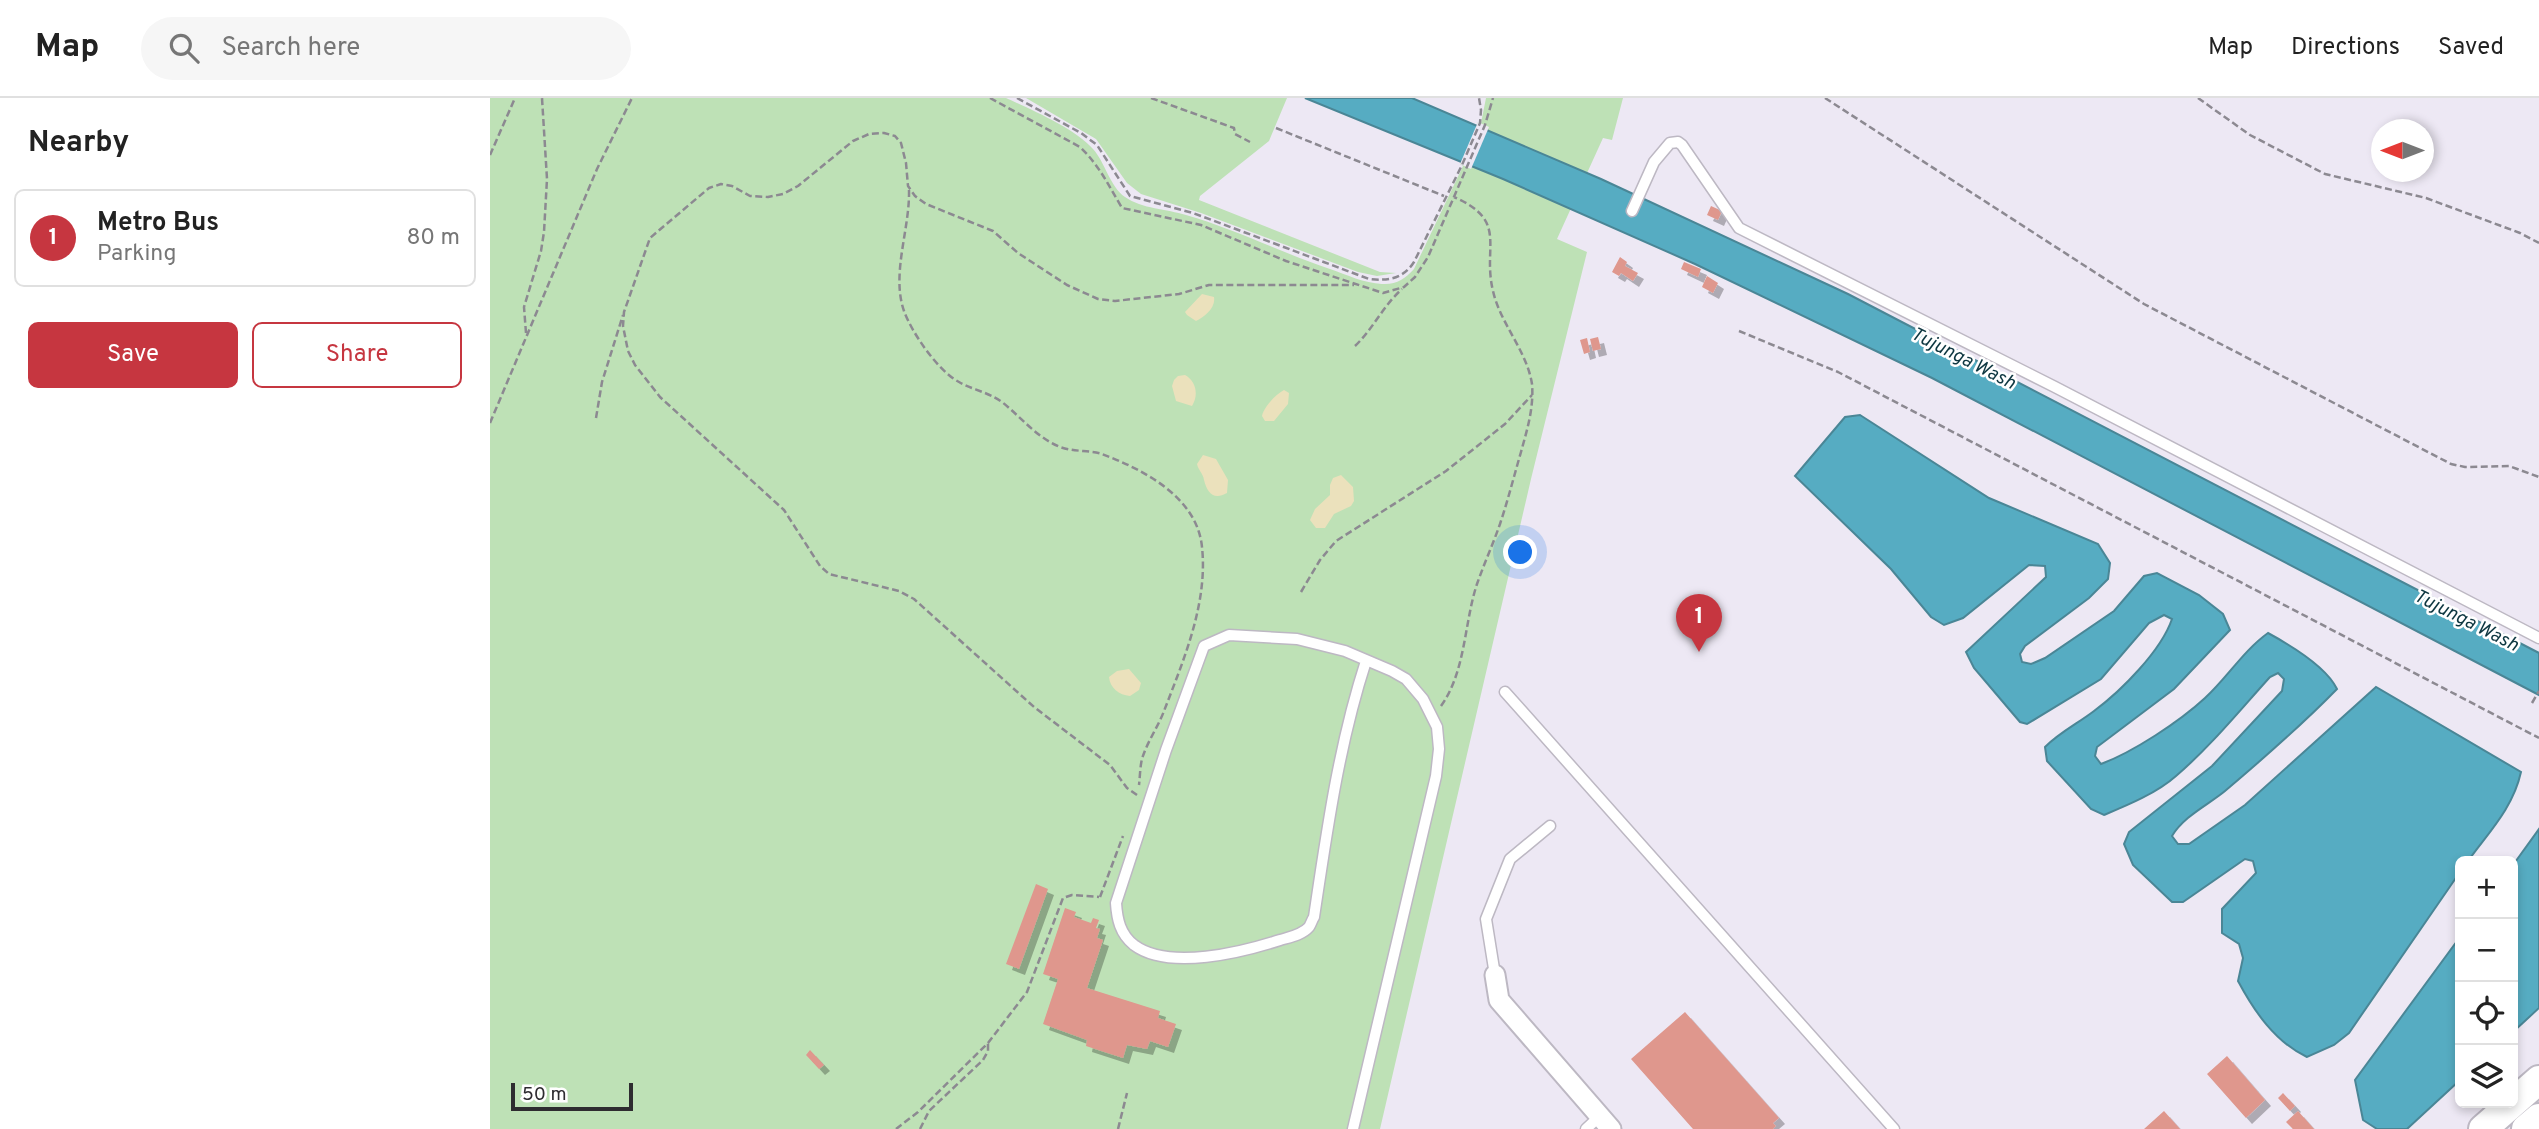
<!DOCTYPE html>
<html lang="en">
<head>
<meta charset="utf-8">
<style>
	:root { --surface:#fff; --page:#f6f6f6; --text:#222; --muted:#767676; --line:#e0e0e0; --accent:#c63640 }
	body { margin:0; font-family:Overpass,sans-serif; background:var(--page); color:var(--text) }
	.controls { position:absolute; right:21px; bottom:21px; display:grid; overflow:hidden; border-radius:10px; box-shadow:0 4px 10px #0003 }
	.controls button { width:63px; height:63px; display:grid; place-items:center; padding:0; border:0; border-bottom:2px solid var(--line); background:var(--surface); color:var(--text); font:35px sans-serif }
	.compass { position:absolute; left:1881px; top:21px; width:63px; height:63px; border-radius:50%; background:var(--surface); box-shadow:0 4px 10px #0003; rotate:270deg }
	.scale { position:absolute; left:21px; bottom:18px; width:122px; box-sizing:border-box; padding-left:7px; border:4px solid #2e2c30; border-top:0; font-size:19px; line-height:24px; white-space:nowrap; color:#2e2c30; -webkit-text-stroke:5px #fff; paint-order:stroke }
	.you { position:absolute; left:1031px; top:455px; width:24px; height:24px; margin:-18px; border:5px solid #fff; border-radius:50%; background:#1a73e8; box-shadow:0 0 0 10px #1a73e833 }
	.badge { display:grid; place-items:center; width:46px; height:46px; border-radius:50%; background:var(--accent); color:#fff; font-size:23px; font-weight:700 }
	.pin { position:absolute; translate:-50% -58px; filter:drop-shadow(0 2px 4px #0008) }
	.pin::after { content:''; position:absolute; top:37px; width:24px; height:21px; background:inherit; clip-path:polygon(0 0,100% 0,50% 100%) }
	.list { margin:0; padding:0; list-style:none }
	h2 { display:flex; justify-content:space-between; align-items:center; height:91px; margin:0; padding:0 28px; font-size:30px }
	h2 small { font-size:23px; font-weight:400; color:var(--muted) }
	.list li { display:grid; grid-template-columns:46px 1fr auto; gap:21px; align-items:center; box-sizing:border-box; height:98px; margin:0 14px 14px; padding:0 14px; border:2px solid var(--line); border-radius:10px }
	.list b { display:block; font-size:26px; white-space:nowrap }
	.list p { margin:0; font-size:23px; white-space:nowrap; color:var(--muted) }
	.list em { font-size:23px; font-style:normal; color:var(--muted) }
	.actions { display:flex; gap:14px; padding:21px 28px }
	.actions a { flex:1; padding:16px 0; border:2px solid var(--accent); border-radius:10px; text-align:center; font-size:24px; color:var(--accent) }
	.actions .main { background:var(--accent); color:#fff }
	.icon { flex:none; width:38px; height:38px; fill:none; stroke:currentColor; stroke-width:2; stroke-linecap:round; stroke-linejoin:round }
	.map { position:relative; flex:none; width:2049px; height:1031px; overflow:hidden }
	header { display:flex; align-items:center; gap:42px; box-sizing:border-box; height:98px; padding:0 35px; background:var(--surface); border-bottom:2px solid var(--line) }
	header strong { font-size:33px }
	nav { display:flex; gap:38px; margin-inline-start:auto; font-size:24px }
	.search { width:490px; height:63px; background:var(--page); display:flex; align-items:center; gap:18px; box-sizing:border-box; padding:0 24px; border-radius:38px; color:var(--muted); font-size:26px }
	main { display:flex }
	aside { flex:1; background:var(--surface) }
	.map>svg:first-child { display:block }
	.green { fill:#bee1b6 }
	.sand { fill:#ebe1bc }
	.water { fill:#56acc2; stroke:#4a8696; stroke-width:2 }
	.pier { fill:#ede8f4 }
	.building { fill:#df978d; filter:url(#shadow) }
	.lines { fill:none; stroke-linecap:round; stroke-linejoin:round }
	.service-casing { stroke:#bdb8c3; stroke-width:13 }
	.minor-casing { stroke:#bdb8c3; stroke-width:23 }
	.secondary-casing { stroke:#bdb8c3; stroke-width:32 }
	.path { stroke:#8c8991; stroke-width:2.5; stroke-dasharray:7 3.5; stroke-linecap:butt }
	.service { stroke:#fff; stroke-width:10 }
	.minor { stroke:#fff; stroke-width:19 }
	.secondary { stroke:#fff; stroke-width:28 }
	.labels { text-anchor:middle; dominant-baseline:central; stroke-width:5; stroke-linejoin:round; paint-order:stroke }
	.water-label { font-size:19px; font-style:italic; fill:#0e3741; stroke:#fff }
</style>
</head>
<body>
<header>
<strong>Map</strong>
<div class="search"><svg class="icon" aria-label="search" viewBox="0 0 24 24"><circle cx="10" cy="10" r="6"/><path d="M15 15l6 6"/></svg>Search here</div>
<nav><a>Map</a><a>Directions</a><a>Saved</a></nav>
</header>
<main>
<aside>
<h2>Nearby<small></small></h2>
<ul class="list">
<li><span class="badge">1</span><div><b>Metro Bus</b><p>Parking</p></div><em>80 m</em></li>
</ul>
<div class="actions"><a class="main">Save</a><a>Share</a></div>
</aside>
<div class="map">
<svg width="2049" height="1031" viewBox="0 0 2049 1031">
	<defs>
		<filter id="shadow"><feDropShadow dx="6" dy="6" stdDeviation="0" flood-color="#0004"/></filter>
	</defs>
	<rect width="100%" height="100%" fill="#ede8f4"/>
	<path class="green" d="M 0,0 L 516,0 C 540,11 586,31 603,51 C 615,64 620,89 635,99 C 652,111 677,111 696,117 C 745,131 792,155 840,171 C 857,177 874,185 892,186 C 906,187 915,181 924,171 L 973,68 L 970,66 L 988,24 L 991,25 L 996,0 L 1133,0 L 1122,42 L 1113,40 L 1067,141 L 1097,154 L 1041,381 L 890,1031 L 0,1031 Z
		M 536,0 L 797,0 L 779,43 L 710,98 L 709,102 L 890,174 L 906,175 L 887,178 L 868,174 L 711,115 L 651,96 L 637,85 L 606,41 Z"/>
	<path class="sand" d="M 712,196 L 724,199 C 726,210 714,219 706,223 L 697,217 L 695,214 Z
		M 695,277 C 706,283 709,297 702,308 L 686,303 L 682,288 L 684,282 L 688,278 Z
		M 794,292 L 799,295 L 798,306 L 784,323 L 775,323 L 772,318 C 774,309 785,297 794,292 Z
		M 713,357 L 726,361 L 738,382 L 737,395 C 723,403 717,394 714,382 C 713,375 708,372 707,366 Z
		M 851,377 L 863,389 L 864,403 L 861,408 L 844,416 L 835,430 L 826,430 L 820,422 L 825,411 L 840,397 L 840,387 L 843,380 Z
		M 639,571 L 651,585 L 649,592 L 640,598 C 629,597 620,590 619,579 L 627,573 Z"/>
	<path class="water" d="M 815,0 L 922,0 L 1111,81 L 1358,196 L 2049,555 L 2049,597 L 1442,280 L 1205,166 L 1013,81 Z
		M 1370,317 L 1499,400 L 1608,446 L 1620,465 L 1618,481 L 1599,500 L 1535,548 L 1530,556 L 1532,564 L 1541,566 L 1555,560 L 1624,513 L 1654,478 L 1667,475 L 1709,497 L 1733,516 L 1740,532 L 1684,591 L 1607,649 L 1605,658 L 1611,666 C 1643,654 1689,624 1715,600 C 1737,580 1753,553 1778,535 C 1800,547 1836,568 1847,591 C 1812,627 1774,660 1735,693 C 1718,707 1694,718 1682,738 L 1688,746 L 1699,746 L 1755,707 L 1886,589 L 2031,674 C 2023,710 1999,734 1978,763 L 1970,763 L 1970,774 L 1859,935 L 1844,947 L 1817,959 C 1785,944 1764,913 1748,883 L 1753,860 L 1749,846 L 1732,835 L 1732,811 L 1766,775 L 1763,763 L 1755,761 L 1693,804 L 1682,804 L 1643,767 L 1634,746 L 1639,734 L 1722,668 L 1792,593 L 1794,581 L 1788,575 L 1780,579 C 1750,612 1721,648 1686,678 C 1667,695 1638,707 1614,717 L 1601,711 L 1557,663 L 1555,649 C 1570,634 1587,626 1604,613 C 1631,593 1671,553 1682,521 L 1674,517 L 1659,525 L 1611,581 L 1537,626 L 1530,624 L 1484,570 L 1476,554 L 1556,479 L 1555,468 L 1539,467 L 1473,520 L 1454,527 L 1441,519 L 1401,471 L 1305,378 L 1355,319 Z
		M 2049,731 L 2049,910 L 2023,934 L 2023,767 Z
		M 1970,839 L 1970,982 L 1917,1031 L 1887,1031 L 1873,1022 L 1865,982 Z"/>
	<path class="pier" d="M 988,24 L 999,29 L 981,71 L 970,66 Z"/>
	<path class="building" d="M 1221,108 L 1232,113 L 1228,122 L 1217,117 Z
		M 1130,159 L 1137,164 L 1135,168 L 1148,175 L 1143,183 L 1131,175 L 1129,178 L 1122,174 Z
		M 1194,164 L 1211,171 L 1208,179 L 1191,171 Z
		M 1217,178 L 1228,185 L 1223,195 L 1212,189 Z
		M 1108,239 L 1111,251 L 1103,253 L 1100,241 Z
		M 1097,240 L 1100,254 L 1094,256 L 1090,242 Z
		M 546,786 L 558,791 L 529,871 L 516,866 Z
		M 575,810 L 586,814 L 584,819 L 601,825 L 603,820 L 609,822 L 606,830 L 610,831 L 607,840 L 613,842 L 597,890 L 670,913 L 668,920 L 686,926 L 678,949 L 660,943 L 657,951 L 637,947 L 633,960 L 596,948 L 597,942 L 553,926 L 568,881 L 553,876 Z
		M 1195,914 L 1289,1020 L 1283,1025 L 1286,1028 L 1283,1031 L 1203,1031 L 1141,961 Z
		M 320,952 L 334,967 L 329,971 L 316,957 Z
		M 1737,958 L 1775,1002 L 1756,1020 L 1717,976 Z
		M 1793,995 L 1805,1008 L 1800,1013 L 1788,1000 Z
		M 1674,1013 L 1690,1031 L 1654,1031 Z
		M 1808,1013 L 1824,1031 L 1803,1031 L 1796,1024 Z"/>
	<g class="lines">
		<defs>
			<path id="service" d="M 1142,113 L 1164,64 L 1180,45 L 1188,44 L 1192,47 L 1249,130 L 1565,289 L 2049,540
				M 1015,594 L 1404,1031
				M 1005,877 L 996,821 L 1020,761 L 1060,728
				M 863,1031 L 946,678 L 949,651 L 947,629 L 933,601 L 916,581 L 902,573 L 855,553 L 807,541 L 739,537 L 714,548 L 676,652 L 626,805 C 627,821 630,836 644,847 C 679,873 753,854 790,842 C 800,839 812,837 819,829 C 821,826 822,822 824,819 C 837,732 849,646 876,563
				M 1096,1031 L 1110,1018"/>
			<path id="minor" d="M 1005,877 L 1009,902 L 1121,1031"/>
			<path id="secondary" d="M 1993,1031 L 2049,982
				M 2036,1031 L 2049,1020"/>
		</defs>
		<use href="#service" class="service-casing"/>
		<use href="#minor" class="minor-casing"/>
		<use href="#secondary" class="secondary-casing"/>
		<path class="path" d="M 500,0 L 590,49 C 609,67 619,88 632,110 L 711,127 L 796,163 L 893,195 L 914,189 L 925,179 L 938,159 L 995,27 L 1003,0
			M 527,0 L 591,35 L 607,47 L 640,98 L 703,115 L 879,181 C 898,183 913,181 924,164 L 972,67 L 990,25 L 991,12 L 989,0
			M 661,0 L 744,30 L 745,36 L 760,44
			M 1335,0 L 1654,206 L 1961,366 L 1975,369 L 2019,368 L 2049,379
			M 1708,0 L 1760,37 L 1835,76 L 1936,100 L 2030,135 L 2049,145
			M 786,30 L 954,98
			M 0,57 L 25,0
			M 419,92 C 420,131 401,176 414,213 C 422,235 448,273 469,284 C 483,292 498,294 512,304 C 532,320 546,339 570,349 C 584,354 599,352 612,356 C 654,372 707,399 712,449 C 718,505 694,561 674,613 C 668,629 657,644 652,661 C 650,669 650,679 649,687
			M 1249,233 L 1348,274 L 2049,640
			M 36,235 L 34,209 L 51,153 L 54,134 L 57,81 L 52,0
			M 865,248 C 883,231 893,208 912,191
			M 106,320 L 112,284 L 133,217
			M 0,325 L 107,71 L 142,0
			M 811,494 L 830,462 L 846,443 L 956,373 L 1015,326 L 1042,297
			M 2042,605 L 2049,593
			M 951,608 C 976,573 974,525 987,486 C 994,466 1003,446 1010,426 C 1018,402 1024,378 1031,354 C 1037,332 1044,310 1042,286 C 1037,253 1010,225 1003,193 C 992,148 1019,123 964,99
			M 647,697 L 637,690 L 620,667 L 544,609 L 424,501 L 409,493 L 339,476 L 330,468 L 294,412 L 170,299 L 145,267 L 138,253 L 133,228 L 134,214 L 160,140 L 219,90 L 231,86 L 242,88 L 260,98 L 278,99 L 293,96 L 308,88 L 363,43 L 379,36 L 394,35 L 405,38 L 411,45 L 416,65 L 418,88 L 425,98 L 436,106 L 503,133 L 528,155 L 577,187 L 608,201 L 625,203 L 689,196 L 719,187 L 864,187
			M 610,799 L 633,738
			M 406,1031 L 428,1014 L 498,945 L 537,894 L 573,800 L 582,797 L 609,799
			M 430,1031 L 439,1013 L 493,962 L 498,953 L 498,945
			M 628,1031 L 637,995"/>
		<use href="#service" class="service"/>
		<use href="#minor" class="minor"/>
		<use href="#secondary" class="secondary"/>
	</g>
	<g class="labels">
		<g class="water-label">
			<text transform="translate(1473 261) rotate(27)">Tujunga Wash</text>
			<text transform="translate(1976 523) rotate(27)">Tujunga Wash</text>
		</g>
	</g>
</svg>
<div class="controls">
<button>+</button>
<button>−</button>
<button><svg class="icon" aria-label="locate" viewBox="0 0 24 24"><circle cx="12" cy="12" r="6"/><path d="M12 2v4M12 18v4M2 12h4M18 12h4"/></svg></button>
<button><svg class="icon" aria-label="layers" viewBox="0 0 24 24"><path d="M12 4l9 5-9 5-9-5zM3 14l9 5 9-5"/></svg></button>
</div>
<svg class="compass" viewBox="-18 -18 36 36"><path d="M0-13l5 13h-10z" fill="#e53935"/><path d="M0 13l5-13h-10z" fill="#767676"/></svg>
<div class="scale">50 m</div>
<div class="you"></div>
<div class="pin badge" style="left:1209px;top:554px">1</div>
</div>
</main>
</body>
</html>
